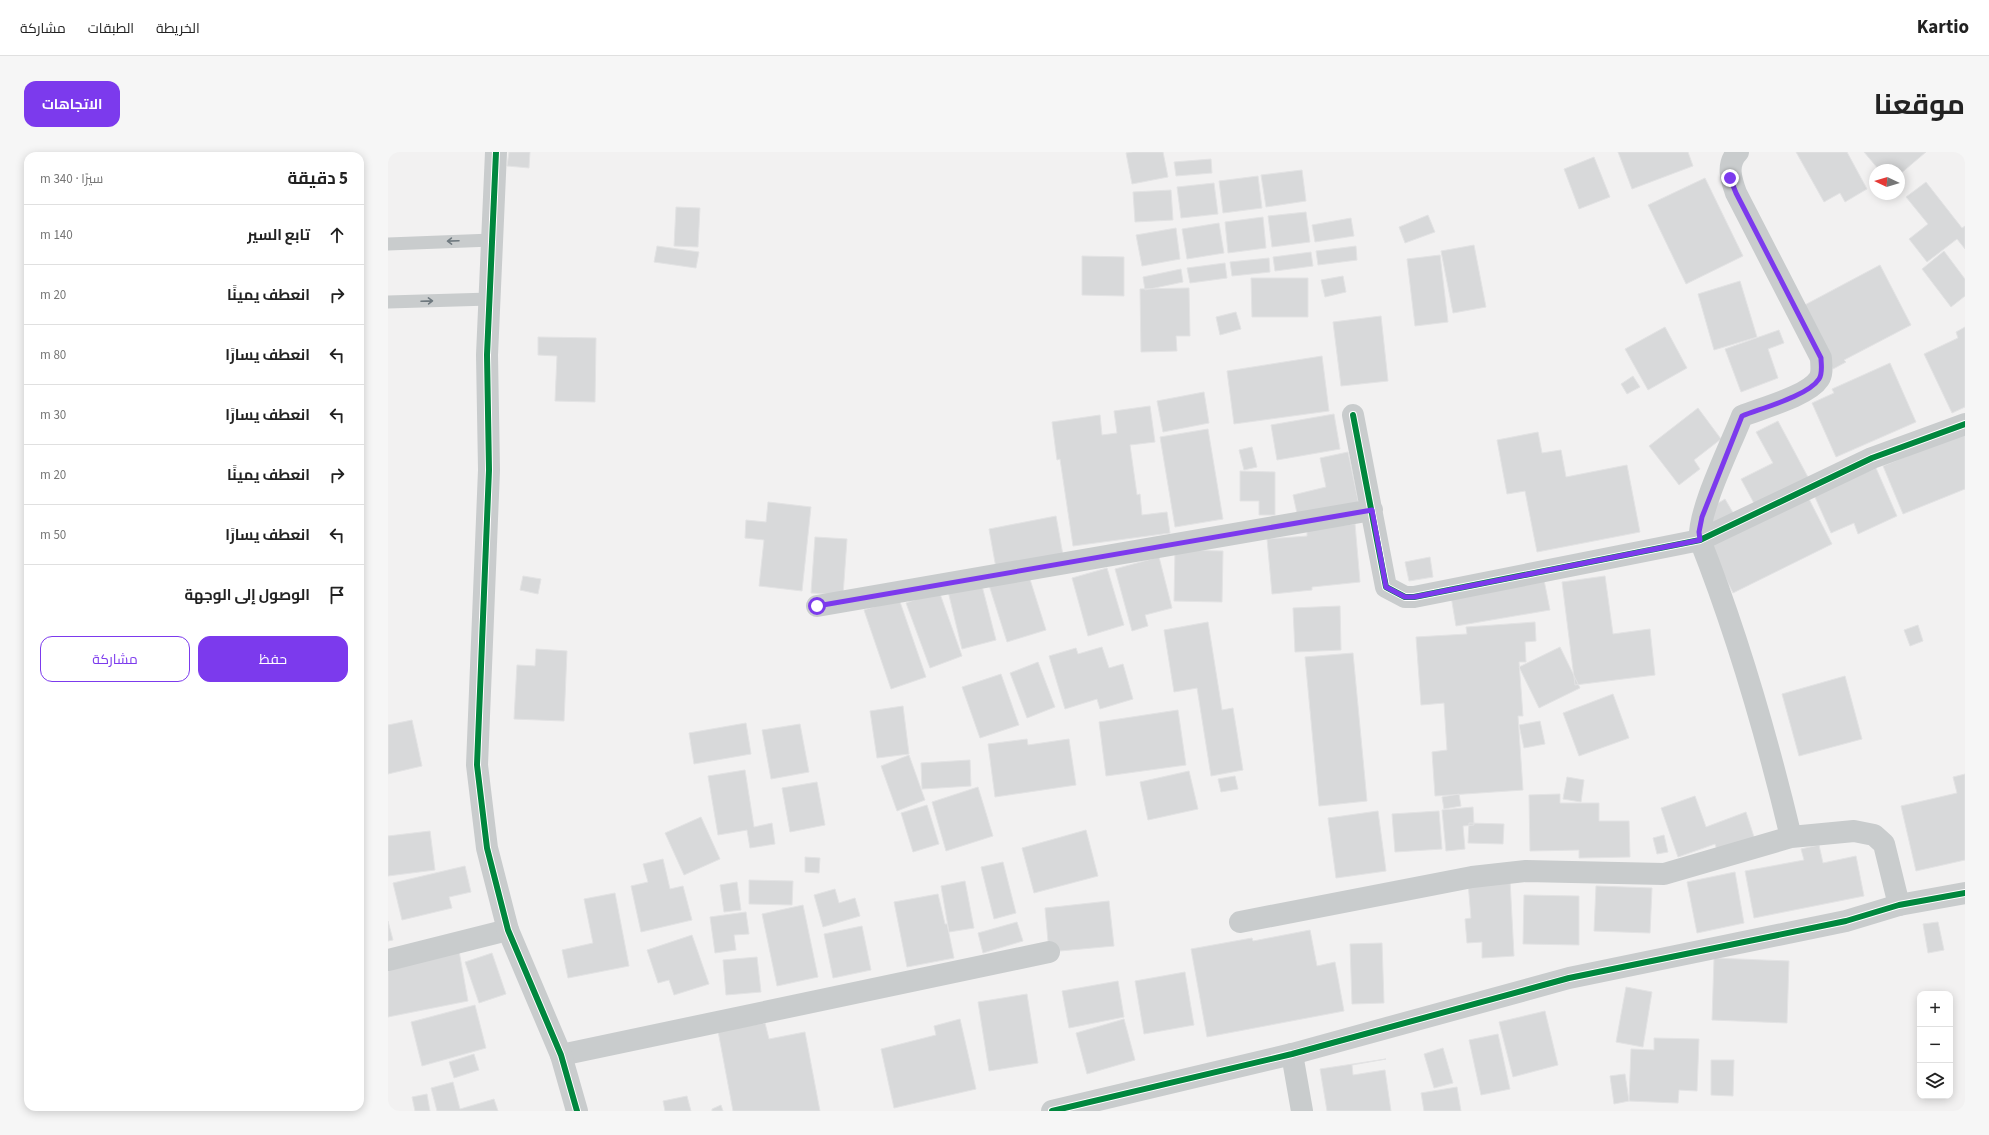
<!DOCTYPE html>
<html lang="ar">
<head>
<meta charset="utf-8">
<style>
	:root { --surface:#fff; --page:#f6f6f6; --text:#222; --muted:#767676; --line:#e0e0e0; --accent:#7c3aed }
	body { margin:0; font-family:"Source Sans 3",Cairo,sans-serif; background:var(--page); color:var(--text); direction:rtl }
	.controls { position:absolute; right:12px; bottom:12px; display:grid; overflow:hidden; border-radius:8px; box-shadow:0 2px 10px #0003 }
	.controls button { width:36px; height:36px; display:grid; place-items:center; padding:0; border:0; border-bottom:1px solid var(--line); background:var(--surface); color:var(--text); font:20px sans-serif }
	.compass { position:absolute; left:1481px; top:12px; width:36px; height:36px; border-radius:50%; background:var(--surface); box-shadow:0 2px 10px #0003; rotate:274deg }
	.stop { position:absolute; width:12px; height:12px; margin:-9px; border:3px solid #7c3aed; border-radius:50%; background:#fff }
	.stop.end { background:#7c3aed; border-color:#fff; box-shadow:0 1px 4px #0008 }
	.list { margin:0; padding:0; list-style:none }
	h2 { display:flex; justify-content:space-between; align-items:center; height:52px; margin:0; padding:0 16px; font-size:17px }
	h2 small { font-size:13px; font-weight:400; color:var(--muted) }
	.list li { display:grid; grid-template-columns:26px 1fr auto; gap:12px; align-items:center; box-sizing:border-box; height:60px; padding:0 16px; border-top:1px solid var(--line) }
	.list b { display:block; font-size:15px; white-space:nowrap }
	.list em { font-size:13px; font-style:normal; color:var(--muted) }
	.actions { display:flex; gap:8px; padding:12px 16px }
	.actions a { flex:1; padding:9px 0; border:1px solid var(--accent); border-radius:12px; text-align:center; font-size:14px; color:var(--accent) }
	.actions .main { background:var(--accent); color:#fff }
	.icon { flex:none; width:22px; height:22px; fill:none; stroke:currentColor; stroke-width:2; stroke-linecap:round; stroke-linejoin:round }
	.map { position:relative; flex:none; width:1577px; height:959px; overflow:hidden; direction:ltr; border-radius:12px }
	header { display:flex; align-items:center; gap:24px; box-sizing:border-box; height:56px; padding:0 20px; background:var(--surface); border-bottom:1px solid var(--line) }
	header strong { font-size:19px }
	nav { display:flex; gap:22px; margin-inline-start:auto; font-size:14px }
	.intro { display:flex; align-items:center; justify-content:space-between; box-sizing:border-box; height:96px; padding:0 24px }
	h1 { margin:0; font-size:28px }
	.button { padding:10px 18px; border-radius:12px; background:var(--accent); color:#fff; font-size:14px; font-weight:700 }
	main { display:flex; gap:24px; padding:0 24px }
	aside { flex:1; background:var(--surface); border-radius:12px; box-shadow:0 2px 10px #0003 }
	.map>svg:first-child { display:block }
	.building { fill:#d8d9da; stroke:#e3e3e4 }
	.lines { fill:none; stroke-linecap:round; stroke-linejoin:round }
	.service { stroke:#c9cccd; stroke-width:13 }
	.minor { stroke:#c9cccd; stroke-width:22 }
	.tertiary { stroke:#c9cccd; stroke-width:22 }
	.cycleway-casing { stroke:#fff; stroke-width:8 }
	.cycleway { stroke:#00873e; stroke-width:6 }
	.oneway { stroke:#6f797f }
	.route { stroke:#7c3aed; stroke-width:5 }
</style>
</head>
<body>
<header>
<strong>Kartio</strong>
<nav><a>الخريطة</a><a>الطبقات</a><a>مشاركة</a></nav>
</header>
<div class="intro"><h1>موقعنا</h1><a class="button">الاتجاهات</a></div>
<main>
<div class="map">
<svg width="1577" height="959" viewBox="0 0 1577 959">
	<rect width="100%" height="100%" fill="#f2f1f1"/>
	<path class="building" d="M 121,0 L 142,0 L 141,16 L 119,14 Z
		M 745,0 L 775,0 L 780,25 L 744,32 L 738,1 Z
		M 1230,0 L 1300,0 L 1305,14 L 1244,37 Z
		M 1408,0 L 1459,0 L 1479,37 L 1457,50 L 1452,41 L 1436,50 Z
		M 1476,0 L 1538,0 L 1511,23 L 1511,18 L 1491,18 Z
		M 1206,5 L 1222,45 L 1191,57 L 1176,17 Z
		M 823,7 L 824,21 L 788,24 L 786,10 Z
		M 914,18 L 918,49 L 878,55 L 873,23 Z
		M 870,24 L 874,56 L 835,61 L 831,29 Z
		M 1317,26 L 1355,104 L 1298,132 L 1260,53 Z
		M 1538,30 L 1574,76 L 1577,74 L 1577,97 L 1569,87 L 1539,110 L 1521,87 L 1540,72 L 1518,45 Z
		M 826,31 L 830,62 L 793,66 L 789,35 Z
		M 783,38 L 785,68 L 747,70 L 745,40 Z
		M 288,55 L 312,56 L 310,95 L 286,94 Z
		M 918,60 L 922,90 L 884,95 L 880,64 Z
		M 1040,63 L 1047,80 L 1017,91 L 1011,75 Z
		M 875,65 L 878,96 L 840,101 L 837,70 Z
		M 963,66 L 966,84 L 927,90 L 924,73 Z
		M 831,71 L 836,101 L 799,107 L 794,77 Z
		M 788,76 L 792,107 L 754,114 L 748,83 Z
		M 1086,93 L 1098,155 L 1065,161 L 1053,99 Z
		M 269,94 L 311,100 L 308,116 L 266,110 Z
		M 968,94 L 969,108 L 930,113 L 928,99 Z
		M 1556,99 L 1577,127 L 1577,144 L 1563,155 L 1534,117 Z
		M 923,100 L 925,114 L 887,119 L 885,105 Z
		M 1052,103 L 1060,170 L 1027,174 L 1019,107 Z
		M 694,104 L 736,105 L 736,144 L 694,143 Z
		M 881,106 L 882,120 L 844,124 L 842,110 Z
		M 837,111 L 839,126 L 802,131 L 799,116 Z
		M 1492,113 L 1523,173 L 1456,208 L 1458,210 L 1445,217 L 1413,155 Z
		M 793,117 L 795,130 L 757,138 L 755,125 Z
		M 955,124 L 958,140 L 937,145 L 933,128 Z
		M 863,126 L 920,126 L 920,165 L 864,165 Z
		M 1352,129 L 1369,185 L 1326,198 L 1310,142 Z
		M 801,136 L 802,184 L 788,184 L 789,199 L 753,200 L 752,137 Z
		M 848,160 L 853,177 L 832,183 L 828,165 Z
		M 993,164 L 1000,229 L 953,234 L 945,170 Z
		M 1277,175 L 1299,216 L 1260,238 L 1237,197 Z
		M 1577,175 L 1577,255 L 1564,261 L 1536,202 L 1570,186 L 1568,180 Z
		M 1391,178 L 1396,191 L 1380,197 L 1390,226 L 1353,240 L 1337,197 Z
		M 150,185 L 208,186 L 207,250 L 167,249 L 169,204 L 150,203 Z
		M 934,204 L 941,259 L 846,272 L 839,219 Z
		M 1502,211 L 1528,270 L 1448,305 L 1424,251 L 1446,241 L 1444,237 Z
		M 1245,224 L 1252,235 L 1239,242 L 1233,232 Z
		M 816,240 L 821,271 L 775,280 L 769,249 Z
		M 762,254 L 767,290 L 742,293 L 749,343 L 752,342 L 754,363 L 779,360 L 782,381 L 685,394 L 672,307 L 669,308 L 664,270 L 712,263 L 714,283 L 729,281 L 726,259 Z
		M 1310,256 L 1333,287 L 1306,308 L 1312,317 L 1291,333 L 1261,294 Z
		M 946,262 L 952,297 L 889,308 L 883,273 Z
		M 1390,269 L 1421,327 L 1368,355 L 1353,327 L 1385,311 L 1368,280 Z
		M 820,277 L 835,367 L 787,375 L 772,285 Z
		M 1150,280 L 1154,301 L 1173,298 L 1178,325 L 1239,313 L 1252,380 L 1149,400 L 1137,339 L 1119,342 L 1109,288 Z
		M 1577,280 L 1577,337 L 1515,362 L 1495,314 Z
		M 864,295 L 869,315 L 856,318 L 851,298 Z
		M 960,300 L 971,353 L 910,366 L 905,343 L 938,335 L 932,306 Z
		M 1488,316 L 1509,364 L 1470,382 L 1466,371 L 1443,381 L 1426,343 Z
		M 852,319 L 887,320 L 887,363 L 871,363 L 871,349 L 852,349 Z
		M 1420,345 L 1444,392 L 1345,441 L 1322,394 Z
		M 1337,347 L 1347,364 L 1328,376 L 1317,359 Z
		M 380,350 L 423,355 L 414,439 L 371,434 L 376,388 L 357,386 L 358,368 L 378,370 Z
		M 668,364 L 675,403 L 608,416 L 601,377 Z
		M 967,372 L 972,430 L 924,435 L 924,438 L 884,442 L 879,387 L 919,384 L 919,377 Z
		M 427,385 L 459,387 L 455,443 L 423,441 Z
		M 787,398 L 835,399 L 834,450 L 786,449 Z
		M 771,405 L 784,456 L 757,463 L 760,474 L 744,479 L 727,417 Z
		M 1042,405 L 1045,425 L 1021,429 L 1017,410 Z
		M 719,416 L 736,473 L 700,484 L 684,426 Z
		M 640,421 L 658,478 L 619,490 L 601,433 Z
		M 135,424 L 153,427 L 150,442 L 132,438 Z
		M 1217,424 L 1225,482 L 1262,477 L 1267,523 L 1187,533 L 1174,430 Z
		M 1156,428 L 1162,458 L 1068,474 L 1063,444 Z
		M 593,430 L 608,488 L 574,497 L 560,439 Z
		M 551,439 L 574,504 L 542,516 L 518,451 Z
		M 511,447 L 538,525 L 503,537 L 476,458 Z
		M 952,454 L 953,498 L 907,500 L 905,456 Z
		M 820,470 L 834,558 L 845,556 L 855,618 L 823,624 L 809,536 L 786,540 L 776,478 Z
		M 1147,470 L 1148,489 L 1137,490 L 1138,510 L 1131,510 L 1135,564 L 1130,564 L 1135,638 L 1047,644 L 1044,600 L 1059,598 L 1056,551 L 1033,553 L 1028,485 L 1079,482 L 1078,475 Z
		M 1530,473 L 1535,489 L 1522,494 L 1516,478 Z
		M 714,495 L 721,516 L 735,512 L 745,547 L 712,557 L 709,547 L 677,557 L 661,504 L 688,496 L 690,502 Z
		M 1172,495 L 1192,536 L 1151,556 L 1131,515 Z
		M 148,497 L 179,499 L 176,569 L 126,567 L 129,513 L 147,514 Z
		M 965,501 L 979,649 L 931,654 L 917,505 Z
		M 650,510 L 667,555 L 639,566 L 622,521 Z
		M 613,522 L 631,573 L 592,586 L 574,535 Z
		M 1457,524 L 1474,587 L 1411,604 L 1394,542 Z
		M 1225,542 L 1241,586 L 1191,604 L 1175,561 Z
		M 515,554 L 521,602 L 489,606 L 482,559 Z
		M 790,558 L 798,613 L 718,624 L 711,570 Z
		M 24,568 L 34,614 L 0,622 L 0,573 Z
		M 1152,569 L 1157,592 L 1136,596 L 1131,573 Z
		M 358,571 L 363,602 L 306,612 L 301,581 Z
		M 412,572 L 421,620 L 383,627 L 374,578 Z
		M 639,587 L 640,593 L 681,587 L 688,633 L 607,645 L 600,592 Z
		M 521,603 L 537,648 L 509,659 L 493,614 Z
		M 582,608 L 583,634 L 534,637 L 533,611 Z
		M 357,618 L 366,675 L 384,671 L 387,692 L 362,696 L 359,678 L 330,683 L 320,624 Z
		M 801,619 L 810,657 L 760,668 L 752,630 Z
		M 1577,622 L 1577,708 L 1528,719 L 1513,654 L 1569,641 L 1565,625 Z
		M 847,624 L 850,637 L 833,640 L 830,627 Z
		M 1179,625 L 1196,628 L 1193,650 L 1175,647 Z
		M 429,630 L 437,673 L 402,680 L 394,636 Z
		M 590,635 L 605,684 L 558,699 L 544,650 Z
		M 1071,642 L 1073,654 L 1056,657 L 1054,645 Z
		M 1172,642 L 1172,651 L 1211,651 L 1211,669 L 1241,669 L 1242,705 L 1191,706 L 1191,698 L 1142,699 L 1141,643 Z
		M 1307,644 L 1318,675 L 1358,660 L 1367,688 L 1330,701 L 1327,692 L 1290,705 L 1273,656 Z
		M 539,653 L 551,692 L 525,700 L 513,661 Z
		M 1085,655 L 1086,673 L 1075,674 L 1077,697 L 1058,699 L 1054,658 Z
		M 990,659 L 998,719 L 948,726 L 940,666 Z
		M 1051,659 L 1054,697 L 1007,700 L 1004,662 Z
		M 313,665 L 332,707 L 296,723 L 277,681 Z
		M 1081,671 L 1116,672 L 1115,692 L 1080,691 Z
		M 698,678 L 710,724 L 646,741 L 634,696 Z
		M 42,679 L 47,718 L 0,724 L 0,684 Z
		M 1276,683 L 1280,700 L 1269,702 L 1265,686 Z
		M 1431,693 L 1435,711 L 1468,704 L 1476,744 L 1366,766 L 1357,719 L 1416,708 L 1413,697 Z
		M 417,705 L 432,706 L 431,721 L 417,720 Z
		M 275,707 L 282,737 L 295,734 L 304,768 L 253,780 L 243,734 L 260,730 L 255,712 Z
		M 615,710 L 628,761 L 606,767 L 593,715 Z
		M 77,714 L 83,740 L 61,745 L 64,756 L 14,768 L 5,731 Z
		M 1347,720 L 1356,771 L 1309,781 L 1299,730 Z
		M 361,728 L 405,729 L 404,753 L 361,752 Z
		M 1122,728 L 1126,804 L 1094,806 L 1094,790 L 1079,791 L 1077,767 L 1083,766 L 1080,730 Z
		M 577,729 L 586,776 L 561,780 L 553,734 Z
		M 349,730 L 353,758 L 336,760 L 332,733 Z
		M 1208,734 L 1264,736 L 1262,781 L 1206,779 Z
		M 447,737 L 451,751 L 467,746 L 472,764 L 435,775 L 426,743 Z
		M 227,741 L 241,814 L 180,826 L 174,798 L 205,791 L 196,747 Z
		M 550,742 L 557,772 L 559,772 L 566,806 L 519,815 L 506,750 Z
		M 1136,743 L 1191,744 L 1191,793 L 1135,792 Z
		M 721,749 L 726,794 L 661,800 L 657,756 Z
		M 415,753 L 430,825 L 389,834 L 374,762 Z
		M 358,760 L 361,782 L 346,783 L 348,798 L 327,801 L 322,765 Z
		M 0,769 L 5,788 L 0,789 Z
		M 629,770 L 635,789 L 595,801 L 590,781 Z
		M 1550,770 L 1556,798 L 1540,801 L 1535,772 Z
		M 474,774 L 483,818 L 445,826 L 436,782 Z
		M 922,778 L 929,814 L 947,810 L 956,859 L 819,885 L 803,797 L 864,786 L 865,789 Z
		M 304,783 L 321,832 L 286,843 L 281,828 L 270,831 L 259,798 Z
		M 994,791 L 996,851 L 964,852 L 962,792 Z
		M 71,799 L 80,849 L 0,865 L 0,813 Z
		M 104,801 L 118,842 L 91,851 L 77,810 Z
		M 369,805 L 373,840 L 338,843 L 335,808 Z
		M 1326,806 L 1401,809 L 1399,871 L 1324,868 Z
		M 797,820 L 806,873 L 756,882 L 747,829 Z
		M 730,829 L 736,865 L 681,876 L 674,839 Z
		M 1238,835 L 1264,840 L 1255,895 L 1228,890 Z
		M 639,842 L 650,911 L 601,919 L 590,850 Z
		M 87,853 L 98,896 L 34,914 L 23,870 Z
		M 1157,859 L 1170,913 L 1125,925 L 1111,870 Z
		M 572,867 L 588,937 L 506,956 L 493,897 L 548,883 L 546,874 Z
		M 736,867 L 747,908 L 699,922 L 688,881 Z
		M 377,871 L 381,887 L 417,880 L 432,959 L 345,959 L 330,879 Z
		M 1110,882 L 1122,937 L 1093,943 L 1081,888 Z
		M 1266,886 L 1311,887 L 1309,939 L 1291,938 L 1290,951 L 1241,949 L 1243,897 L 1266,898 Z
		M 1055,896 L 1065,931 L 1046,936 L 1036,902 Z
		M 86,902 L 91,918 L 66,926 L 61,910 Z
		M 998,907 L 964,913 L 965,923 L 997,918 L 1003,959 L 939,959 L 932,917 Z
		M 1323,908 L 1346,908 L 1345,944 L 1323,943 Z
		M 1237,922 L 1241,949 L 1226,952 L 1222,924 Z
		M 65,930 L 72,957 L 106,947 L 110,959 L 49,959 L 43,936 Z
		M 1069,935 L 1073,959 L 1036,959 L 1033,941 Z
		M 39,942 L 42,959 L 27,959 L 24,945 Z
		M 299,944 L 303,959 L 277,959 L 275,949 Z
		M 333,953 L 335,959 L 324,959 L 324,957 Z"/>
	<g class="lines">
		<path class="service" d="M 0,92 L 104,88
			M 0,150 L 102,147"/>
		<path class="minor" d="M 1350,0 C 1338,12 1343,27 1348,41 L 1433,206 C 1433,212 1435,221 1431,227 C 1420,244 1374,256 1354,264 C 1343,293 1309,360 1312,388 C 1350,484 1379,585 1403,685
			M 965,263 L 998,435 L 1017,445 L 1026,445 L 1312,388 L 1484,306 L 1577,272
			M 429,454 L 984,358
			M 852,770 L 1084,725 L 1138,719 L 1276,722 L 1403,685 L 1466,679 L 1486,683 L 1496,692 L 1511,753
			M 0,808 L 120,778
			M 904,902 L 914,959
			M 173,903 L 661,800"/>
		<path class="tertiary" d="M 108,0 L 99,203 L 101,318 L 89,613 L 99,696 L 120,778 L 173,903 L 189,959
			M 664,959 L 904,902 L 1181,826 L 1458,769 L 1511,753 L 1577,741"/>
		<defs>
			<path id="cycleway" d="M 108,0 L 99,203 L 101,318 L 89,613 L 99,696 L 120,778 L 173,903 L 189,959
				M 965,263 L 998,435 L 1017,445 L 1026,445 L 1312,388 L 1484,306 L 1577,272
				M 664,959 L 904,902 L 1181,826 L 1458,769 L 1511,753 L 1577,741"/>
		</defs>
		<use href="#cycleway" class="cycleway-casing"/>
		<use href="#cycleway" class="cycleway"/>
	</g>
	<defs><path id="oneway-shaft" d="M-6 0H5M1.5-3L5.5 0L1.5 3" fill="none" stroke-width="1.6" stroke-linecap="round" stroke-linejoin="round"/></defs>
	<g class="oneway">
		<use href="#oneway-shaft" transform="translate(65 89) rotate(178)"/>
		<use href="#oneway-shaft" transform="translate(39 149) rotate(-2)"/>
	</g>
	<g class="lines">
		<path class="route" d="M 429,454 L 984,358 L 998,435 L 1017,445 L 1026,445 L 1312,388 L 1311,380 L 1314,365 L 1354,264 C 1374,256 1420,244 1431,227 C 1435,221 1433,212 1433,206 L 1348,41 L 1342,26"/>
	</g>
</svg>
<div class="controls">
<button>+</button>
<button>−</button>
<button><svg class="icon" aria-label="layers" viewBox="0 0 24 24"><path d="M12 4l9 5-9 5-9-5zM3 14l9 5 9-5"/></svg></button>
</div>
<svg class="compass" viewBox="-18 -18 36 36"><path d="M0-13l5 13h-10z" fill="#e53935"/><path d="M0 13l5-13h-10z" fill="#767676"/></svg>
<div class="stop" style="left:429px;top:454px"></div>
<div class="stop end" style="left:1342px;top:26px"></div>
</div>
<aside>
<h2>5 دقيقة<small>سيرًا · 340 m</small></h2>
<ul class="list">
<li><svg class="icon" aria-label="ahead" viewBox="0 0 24 24"><path d="M12 20V5M6 11l6-6 6 6"/></svg><div><b>تابع السير</b></div><em>140 m</em></li>
<li><svg class="icon" aria-label="right" viewBox="0 0 24 24"><path d="M7 20v-9h11M14 6l5 5-5 5"/></svg><div><b>انعطف يمينًا</b></div><em>20 m</em></li>
<li><svg class="icon" aria-label="left" viewBox="0 0 24 24"><path d="M17 20v-9H6M10 6l-5 5 5 5"/></svg><div><b>انعطف يسارًا</b></div><em>80 m</em></li>
<li><svg class="icon" aria-label="left" viewBox="0 0 24 24"><path d="M17 20v-9H6M10 6l-5 5 5 5"/></svg><div><b>انعطف يسارًا</b></div><em>30 m</em></li>
<li><svg class="icon" aria-label="right" viewBox="0 0 24 24"><path d="M7 20v-9h11M14 6l5 5-5 5"/></svg><div><b>انعطف يمينًا</b></div><em>20 m</em></li>
<li><svg class="icon" aria-label="left" viewBox="0 0 24 24"><path d="M17 20v-9H6M10 6l-5 5 5 5"/></svg><div><b>انعطف يسارًا</b></div><em>50 m</em></li>
<li><svg class="icon" aria-label="arrive" viewBox="0 0 24 24"><path d="M6 21V4h12l-3 4 3 4H6"/></svg><div><b>الوصول إلى الوجهة</b></div></li>
</ul>
<div class="actions"><a class="main">حفظ</a><a>مشاركة</a></div>
</aside>
</main>
</body>
</html>
